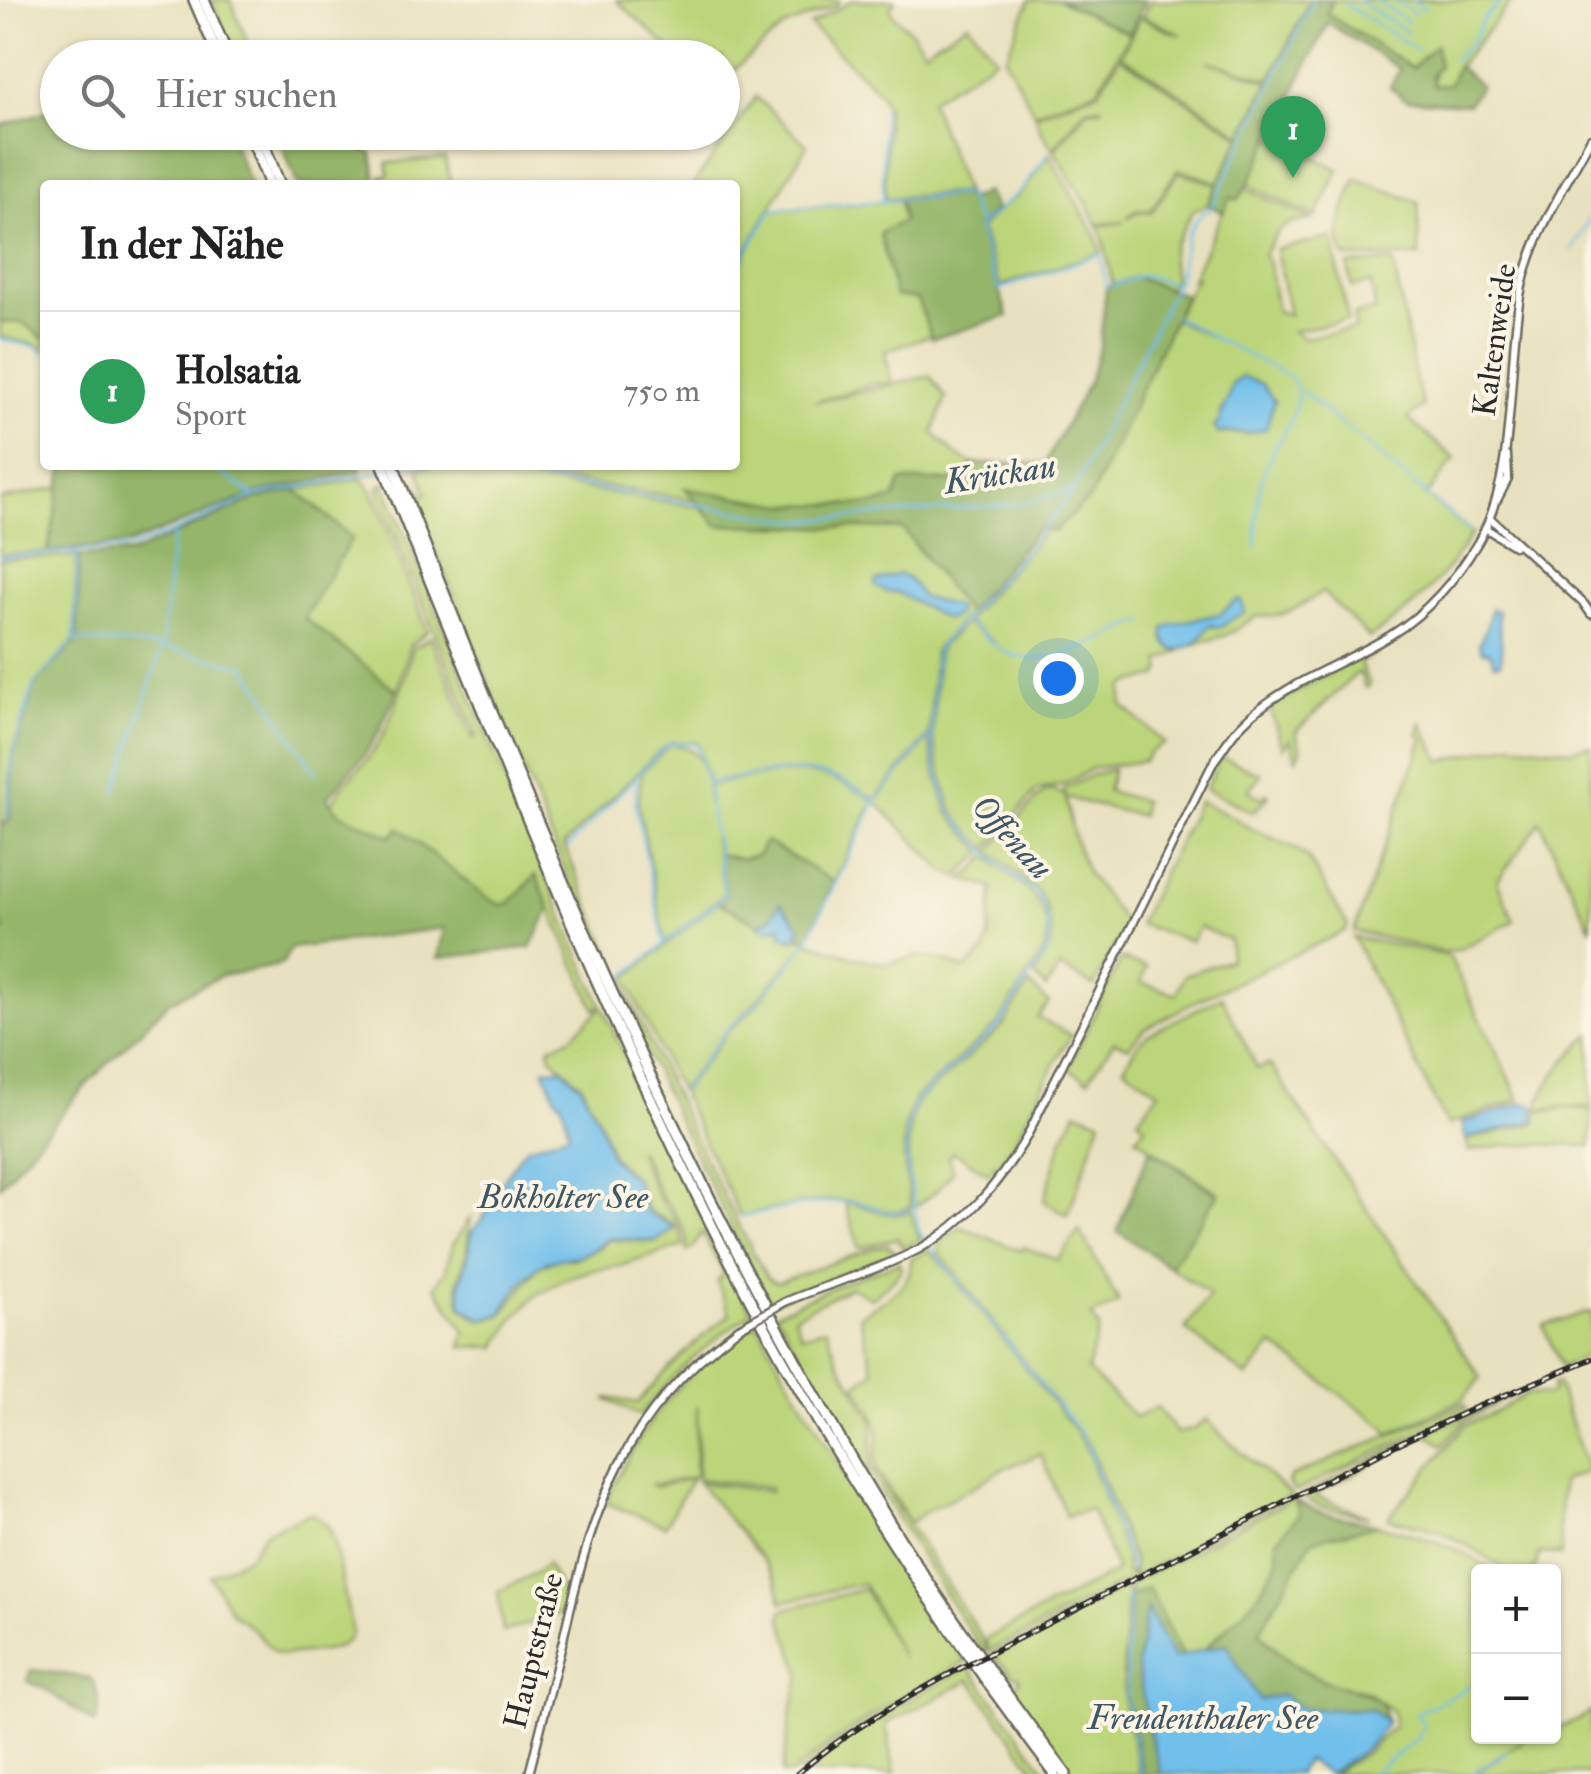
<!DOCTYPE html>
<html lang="de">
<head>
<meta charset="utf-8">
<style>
	:root { --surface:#fff; --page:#f6f6f6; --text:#222; --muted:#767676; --line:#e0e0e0; --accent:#1f6fb2 }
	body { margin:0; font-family:"IM FELL Double Pica",serif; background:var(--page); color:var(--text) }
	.controls { position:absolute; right:30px; bottom:30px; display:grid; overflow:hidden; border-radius:10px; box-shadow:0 2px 8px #0004 }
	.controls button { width:90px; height:90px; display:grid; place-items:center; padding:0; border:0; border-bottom:2px solid var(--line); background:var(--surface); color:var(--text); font:50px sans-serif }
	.you { position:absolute; left:1058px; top:678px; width:35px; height:35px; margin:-25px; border:8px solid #fff; border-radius:50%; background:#1a73e8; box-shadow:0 0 0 15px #1a73e833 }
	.badge { display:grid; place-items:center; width:65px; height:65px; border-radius:50%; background:var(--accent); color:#fff; font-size:32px; font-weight:700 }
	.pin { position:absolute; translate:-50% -82px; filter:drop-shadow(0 2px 5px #0008) }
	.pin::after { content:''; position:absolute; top:52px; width:35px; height:30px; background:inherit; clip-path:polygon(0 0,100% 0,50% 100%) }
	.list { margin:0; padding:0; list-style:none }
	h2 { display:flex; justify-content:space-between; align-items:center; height:130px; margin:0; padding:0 40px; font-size:42px }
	h2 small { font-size:32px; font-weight:400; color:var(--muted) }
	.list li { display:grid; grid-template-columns:65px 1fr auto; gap:30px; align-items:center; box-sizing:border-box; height:160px; padding:0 40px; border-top:2px solid var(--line) }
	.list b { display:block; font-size:38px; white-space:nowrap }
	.list p { margin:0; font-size:32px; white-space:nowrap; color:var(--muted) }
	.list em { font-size:32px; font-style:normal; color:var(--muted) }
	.icon { flex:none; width:55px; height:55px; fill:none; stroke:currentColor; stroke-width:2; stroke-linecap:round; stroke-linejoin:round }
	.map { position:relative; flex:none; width:1591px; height:1774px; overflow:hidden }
	.search { position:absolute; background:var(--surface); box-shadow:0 2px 8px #0004; left:40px; top:40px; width:700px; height:110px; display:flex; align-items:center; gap:25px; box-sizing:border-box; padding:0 35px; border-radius:55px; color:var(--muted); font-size:38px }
	.panel { position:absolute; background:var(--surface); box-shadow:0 2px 8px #0004; left:40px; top:180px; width:700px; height:290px; border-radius:10px }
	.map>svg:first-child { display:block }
	.green { fill:#bcd57a; stroke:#748052; stroke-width:2.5; fill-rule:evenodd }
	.forest { fill:#95b66a; stroke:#60704a; stroke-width:2.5 }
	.water { fill:#71bfeb; stroke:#4e758b; stroke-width:2.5 }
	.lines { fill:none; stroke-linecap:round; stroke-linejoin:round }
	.stream { stroke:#71bfeb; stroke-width:2.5 }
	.secondary-casing { stroke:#6d6b5f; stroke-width:11 }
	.highway-casing { stroke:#6d6b5f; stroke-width:14 }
	.secondary { stroke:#fff; stroke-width:6 }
	.highway { stroke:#fff; stroke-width:9 }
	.rail-casing { stroke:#2b2b2b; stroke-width:6 }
	.rail { stroke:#fcf5e5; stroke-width:2.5; stroke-dasharray:8; stroke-linecap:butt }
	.secondary-bridge-casing { stroke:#6d6b5f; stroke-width:11; stroke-linecap:butt }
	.secondary-bridge { stroke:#fff; stroke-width:6 }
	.labels { text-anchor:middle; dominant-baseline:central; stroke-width:8; stroke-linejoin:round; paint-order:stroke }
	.street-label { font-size:32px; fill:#2b2b2b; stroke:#fcf5e5 }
	.water-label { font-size:35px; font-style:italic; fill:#405765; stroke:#fcf5e5 }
</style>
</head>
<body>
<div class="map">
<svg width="1591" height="1774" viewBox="0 0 1591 1774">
	<rect width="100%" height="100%" fill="#fcf5e5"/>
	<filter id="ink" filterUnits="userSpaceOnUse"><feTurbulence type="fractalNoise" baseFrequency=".01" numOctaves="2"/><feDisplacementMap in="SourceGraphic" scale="20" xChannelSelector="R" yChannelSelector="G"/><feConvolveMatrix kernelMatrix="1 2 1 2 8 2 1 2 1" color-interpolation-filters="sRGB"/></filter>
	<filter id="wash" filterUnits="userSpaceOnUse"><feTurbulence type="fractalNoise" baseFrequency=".0048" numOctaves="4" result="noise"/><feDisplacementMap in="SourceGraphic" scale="40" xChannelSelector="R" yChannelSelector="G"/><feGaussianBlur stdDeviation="2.25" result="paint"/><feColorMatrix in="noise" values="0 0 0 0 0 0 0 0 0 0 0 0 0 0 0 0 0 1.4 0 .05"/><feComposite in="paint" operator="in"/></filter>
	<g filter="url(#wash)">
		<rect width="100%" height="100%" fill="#e8e1bf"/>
		<path class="green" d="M 211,0 L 230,0 L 254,57 L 235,57 Z
			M 616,0 L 839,0 L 837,5 L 784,27 L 723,79 L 722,58 L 679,57 Z
			M 853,0 L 895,0 L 890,9 L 896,18 L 911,31 L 924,50 L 968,23 L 996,58 L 930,100 L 965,192 L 885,198 L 886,108 L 880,93 L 810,25 Z
			M 1030,0 L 1059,0 L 1130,34 L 1098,89 L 1034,113 L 1005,58 Z
			M 1150,0 L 1310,0 L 1270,79 L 1207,61 L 1269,81 L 1243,135 L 1121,55 L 1141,17 L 1168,31 L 1182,35 L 1143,16 Z
			M 1333,0 L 1513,0 L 1458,66 L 1449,84 L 1433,86 L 1435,46 L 1412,68 L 1326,13 Z
			M 1120,57 L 1242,137 L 1219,183 L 1178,169 L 1151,210 L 1134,211 L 1127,218 L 1134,213 L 1152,212 L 1179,172 L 1218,185 L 1207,205 L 1193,211 L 1174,245 L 1171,257 L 1174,278 L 1168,289 L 1135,277 L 1113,285 L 1102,234 L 1098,226 L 1125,222 L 1097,224 L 1089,207 L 1054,151 L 1087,110 L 1101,109 L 1102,107 L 1086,108 L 1053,149 L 1041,131 L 1035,115 L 1099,91 Z
			M 756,97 L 807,145 L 735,269 L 735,185 L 693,185 Z
			M 1270,137 L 1339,169 L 1316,217 L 1248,185 Z
			M 1049,154 L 1096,236 L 1101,253 L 1000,286 L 980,228 L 997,211 L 1023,191 Z
			M 445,158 L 452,185 L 382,185 L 381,176 L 389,174 L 387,163 Z
			M 1356,179 L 1418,202 L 1419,256 L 1345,258 C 1331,231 1346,205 1356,179 Z
			M 1245,189 L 1312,219 C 1278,226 1280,225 1264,255 L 1269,264 L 1277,311 L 1289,315 L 1276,249 L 1332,238 L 1348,320 L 1293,331 L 1304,338 L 1355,329 L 1354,315 L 1376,310 L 1371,283 L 1352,287 L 1348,265 L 1393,261 L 1415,376 L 1423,406 L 1408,419 L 1455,459 L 1426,495 L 1472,533 C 1445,578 1413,609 1369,638 L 1323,592 C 1301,605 1284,620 1257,616 L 1226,635 L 1190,646 L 1203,637 L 1207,626 L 1215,627 L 1245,612 L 1237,600 L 1220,614 L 1198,620 L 1174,650 L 1182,650 L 1160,661 L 1162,670 L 1157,677 L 1133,682 L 1123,688 L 1123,706 L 1165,743 L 1150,752 L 1144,761 L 1093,768 L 1063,785 L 1037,790 L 987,849 L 958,819 L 952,809 L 939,767 L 933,737 L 938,652 L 942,645 L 965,623 L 994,643 L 966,621 L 1046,529 L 1054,531 L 1091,497 L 1174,319 L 1210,336 L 1175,317 L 1196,278 L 1191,280 L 1230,197 L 1238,200 ZM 1232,384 L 1274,401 L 1266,429 L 1248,433 L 1219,433 L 1220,412 L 1230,398 Z
			M 900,200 L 903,221 L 880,234 L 895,296 L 917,299 L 931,335 L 885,351 L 892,384 L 876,383 L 815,402 L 930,376 L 946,398 L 933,433 L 954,453 L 973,464 L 959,481 L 902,481 L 895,498 L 876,504 L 785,505 L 687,489 L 695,500 L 464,465 L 735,465 L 735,273 L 771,210 Z
			M 0,322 L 24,323 L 45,340 L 45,351 L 37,345 L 0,337 Z
			M 436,465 L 701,507 L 718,525 L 903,529 L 967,613 L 934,651 L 929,735 L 875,799 C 864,793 853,785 841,780 C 798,762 753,776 709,783 L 697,743 L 671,742 L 660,750 L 564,845 C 625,991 689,1137 766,1276 L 772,1281 L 779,1282 L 873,1248 L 888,1245 L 896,1252 L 770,1303 C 693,1154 620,1003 556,848 C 505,726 457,603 408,481 L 411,479 L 416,483 L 423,497 L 427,493 L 418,468 Z
			M 362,478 L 372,491 L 428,631 L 410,645 L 397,691 L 304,618 L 352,538 L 296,490 Z
			M 384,483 C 499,763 608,1047 752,1313 C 708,1341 673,1374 640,1415 L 607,1400 L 608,1398 L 638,1403 C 665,1369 696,1341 730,1314 L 717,1281 L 724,1274 L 702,1232 L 693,1248 L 687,1251 L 686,1236 L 682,1225 L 669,1205 L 662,1198 L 639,1150 L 638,1151 C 644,1166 650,1182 658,1196 C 669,1215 682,1221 683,1246 L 620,1266 L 589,1271 L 566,1279 L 536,1295 L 513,1320 L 505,1334 L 499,1341 L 497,1347 L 461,1347 L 465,1331 L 435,1286 L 445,1272 L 453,1244 L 471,1216 L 466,1256 L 458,1283 L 461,1307 L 481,1321 L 502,1315 L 539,1266 L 560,1258 L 574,1259 L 599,1248 L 609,1240 L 656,1242 L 676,1228 L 672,1223 L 647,1211 L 636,1180 L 612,1156 L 600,1123 L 581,1084 L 551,1057 L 549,1048 L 570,1038 L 600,1009 L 599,1007 L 595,1009 L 536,876 L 509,903 L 500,905 L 486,898 L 399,828 L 391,837 L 339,813 L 332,804 C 340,784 360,771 372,753 C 394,721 402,685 413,648 L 431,637 L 473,738 L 477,736 L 380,498 L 379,487 Z
			M 60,487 L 48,552 L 0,555 L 0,500 Z
			M 76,556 L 74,640 L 34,684 L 11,757 L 6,820 L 0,824 L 0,559 Z
			M 1373,650 L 1375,654 L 1360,662 L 1370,686 L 1365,688 L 1360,673 L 1356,674 L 1296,731 L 1301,751 L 1296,759 L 1290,739 L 1283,748 L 1269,707 Z
			M 1421,723 L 1441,761 L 1511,744 L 1568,750 L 1591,745 L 1591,929 L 1540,822 L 1497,881 L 1514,921 L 1458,950 L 1443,952 L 1354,931 L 1423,739 L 1418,733 Z
			M 929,739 L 934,768 L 949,814 L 984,852 L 957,877 L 943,870 L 876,802 Z
			M 671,744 C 705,746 706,777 709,805 L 709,785 C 753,778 798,763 840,782 C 852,787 863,795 874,801 L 834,882 L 765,841 L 758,855 L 740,859 L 718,854 L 714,837 L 724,894 L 665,943 L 638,802 L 642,772 Z
			M 1221,757 L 1261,774 L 1248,790 L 1261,798 L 1267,793 L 1269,796 L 1253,812 L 1205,789 Z
			M 1113,769 L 1107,791 L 1143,801 L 1141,816 L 1066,798 L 1075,842 L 1088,874 L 1126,924 L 1094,986 L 1060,967 L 1046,988 L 1034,976 L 1051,945 L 1052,937 L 1046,906 L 1038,892 L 990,851 L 1040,795 C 1051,788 1054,789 1065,796 L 1064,789 L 1092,775 Z
			M 1199,801 L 1236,819 L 1250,828 L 1295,848 L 1308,858 L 1348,926 L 1345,931 L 1196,1001 L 1144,1029 L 1128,1047 L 1114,1041 L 1088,1080 L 1068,1068 L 1121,959 L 1146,967 L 1141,983 L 1176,994 L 1185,975 L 1230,959 L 1230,940 L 1200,927 L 1191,941 L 1138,924 Z
			M 987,856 C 1016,882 1058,902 1045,949 L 998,1024 L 914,1099 L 904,1131 L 904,1159 L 911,1207 C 886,1219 875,1203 850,1201 C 815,1198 775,1210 740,1216 L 681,1093 L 730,1029 L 752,1010 L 789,966 L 805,944 L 750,1008 L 729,1027 L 679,1091 L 626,978 L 718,902 L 766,929 L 782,927 L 782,935 L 795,940 L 798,936 L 808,939 L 807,941 L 850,956 L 885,964 L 919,956 L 946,961 L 965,970 L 984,952 L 989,938 L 993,888 L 961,879 L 974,871 Z
			M 1353,937 L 1449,956 L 1520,1100 L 1447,1125 Z
			M 1029,984 L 1049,1003 L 1037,1017 L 1072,1036 L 1063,1048 L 1013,1144 L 997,1167 L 994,1165 L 989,1174 L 954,1152 L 948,1157 L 953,1172 L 933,1194 L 914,1207 C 909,1170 902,1135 918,1101 L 1002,1027 Z
			M 1222,997 L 1257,1068 L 1270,1065 L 1481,1378 L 1462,1400 L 1388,1434 L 1385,1427 L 1273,1345 L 1247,1377 L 1185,1329 L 1210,1295 L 1170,1267 L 1219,1193 L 1136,1138 L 1145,1126 L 1138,1119 L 1159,1092 L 1124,1067 L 1135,1048 L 1148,1034 Z
			M 1591,1034 L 1591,1107 L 1567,1106 L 1538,1109 C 1542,1083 1573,1052 1591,1034 Z
			M 1568,1108 L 1591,1110 L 1591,1146 C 1549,1144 1511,1143 1469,1151 L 1466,1140 L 1536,1123 L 1538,1112 Z
			M 1077,1111 L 1101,1120 L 1068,1215 L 1044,1201 L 1063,1138 Z
			M 845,1203 C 870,1204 886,1221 911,1211 L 916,1231 L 921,1239 L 903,1248 L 897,1238 L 859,1248 Z
			M 961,1227 L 1021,1251 L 1023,1247 L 1058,1260 L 1079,1230 L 1119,1302 L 1092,1316 L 1099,1329 L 1087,1370 L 1136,1418 L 1157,1407 L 1177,1433 L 1195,1429 L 1207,1419 L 1221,1435 L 1291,1495 L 1133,1577 L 1134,1563 L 1090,1446 L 939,1252 L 938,1243 Z
			M 927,1250 L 938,1258 L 1075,1430 L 1086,1448 L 1126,1556 L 1126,1573 L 1131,1572 L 1130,1579 L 989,1651 L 986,1639 L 1117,1571 L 1091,1509 L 1066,1516 L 1041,1454 L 1002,1469 L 977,1485 L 930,1509 L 910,1523 L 877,1470 C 873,1459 878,1450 878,1438 C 879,1417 866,1402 856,1385 L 874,1371 L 859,1316 C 880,1302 914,1288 911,1259 Z
			M 899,1262 L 901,1270 L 894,1279 L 871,1298 L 851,1287 L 794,1316 L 801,1335 L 826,1328 L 839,1362 L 873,1420 L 871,1466 L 982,1638 L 987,1651 L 984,1653 C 910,1542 842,1429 776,1313 L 837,1285 Z
			M 1591,1312 L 1591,1354 L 1561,1367 L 1543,1325 Z
			M 757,1323 C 822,1441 891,1550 966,1662 C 902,1696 848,1727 792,1774 L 782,1774 L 791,1714 L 801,1674 L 781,1617 L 783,1610 L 864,1589 L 902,1657 L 863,1583 L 782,1602 L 776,1580 L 760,1556 L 697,1482 L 770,1491 L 770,1487 L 698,1479 L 697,1404 L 695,1477 L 655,1485 L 650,1484 L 655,1487 L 692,1478 L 665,1526 L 606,1503 C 641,1424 683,1368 757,1323 Z
			M 1557,1383 L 1588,1471 L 1562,1481 L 1559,1529 L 1562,1555 L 1539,1553 L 1534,1571 L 1508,1571 L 1477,1551 L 1440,1531 L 1388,1518 L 1465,1425 L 1494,1413 L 1526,1394 L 1548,1395 L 1553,1391 L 1552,1385 Z
			M 1509,1396 L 1463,1422 L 1443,1445 L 1427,1434 L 1313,1495 L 1369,1517 L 1319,1506 L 1302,1496 L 1395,1447 Z
			M 1463,1404 L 1467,1408 L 1295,1492 L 1288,1483 L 1290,1477 Z
			M 1294,1498 L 1299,1514 L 1278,1540 L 1277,1563 L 1255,1600 L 1205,1649 L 1182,1656 L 1148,1589 L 1130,1596 L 1131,1583 Z
			M 311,1513 L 329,1527 L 335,1544 L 352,1632 L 348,1640 L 338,1647 L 325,1651 L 283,1655 L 275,1653 L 254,1630 L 232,1613 L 210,1576 L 249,1556 L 265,1532 Z
			M 1377,1525 C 1423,1536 1454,1543 1493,1571 L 1478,1572 L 1478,1736 L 1554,1736 L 1554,1726 L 1558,1728 L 1579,1720 L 1591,1711 L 1591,1774 L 1475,1774 L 1524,1740 L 1471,1774 L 1332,1774 L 1367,1752 L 1394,1726 L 1393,1712 L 1366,1691 L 1332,1684 L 1312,1675 L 1281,1654 L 1259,1632 L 1312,1540 Z
			M 547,1564 L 565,1596 L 561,1613 L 503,1632 L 498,1592 L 537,1572 Z
			M 1127,1586 L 1123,1676 L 1124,1701 L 1139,1774 L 1073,1774 L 988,1659 L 990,1656 L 1016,1685 L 1020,1680 L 1018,1676 L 1013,1675 L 993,1654 Z
			M 969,1667 L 1048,1774 L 1038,1774 L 970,1680 L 886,1724 L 895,1774 L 800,1774 C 851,1730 909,1699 969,1667 Z"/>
		<path class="forest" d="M 1059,0 L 1145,0 L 1130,34 Z
			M 1310,0 L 1333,0 L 1327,14 L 1412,68 L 1436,45 L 1439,66 L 1432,74 L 1434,86 L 1449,84 L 1458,66 L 1480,86 L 1468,104 L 1406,100 L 1390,87 L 1400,69 L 1328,23 L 1248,185 L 1238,200 L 1230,197 L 1223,212 L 1207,205 Z
			M 57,108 L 58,132 L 229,133 L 250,185 L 45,185 L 45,340 L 24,323 L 0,322 L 0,126 Z
			M 277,133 L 319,133 L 372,153 L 377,185 L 298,185 Z
			M 986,192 L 995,209 L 977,227 L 1008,316 L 932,339 L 917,299 L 895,296 L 880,233 L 903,221 L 900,200 L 965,195 L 968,200 Z
			M 1135,277 L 1185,295 L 1091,497 L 1054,532 L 1040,527 L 967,613 L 903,529 L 718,525 L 685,488 L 785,505 L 876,504 L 895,498 L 901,481 L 959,481 L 973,464 L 1045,463 L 1088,383 L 1100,347 L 1106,288 Z
			M 64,465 L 359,465 L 361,471 L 254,494 L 129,544 L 48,552 Z
			M 296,490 L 352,538 L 304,618 L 397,691 L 379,731 L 365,754 L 327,798 L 339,813 L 391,837 L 399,828 L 486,897 L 500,905 L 509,903 L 536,875 L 550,909 L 531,947 L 438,958 L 444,928 L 291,948 L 283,962 L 275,966 L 221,976 L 170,1001 L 88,1083 L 0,1186 L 0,932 L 5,930 L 0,919 L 0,828 L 10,821 L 13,758 L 35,684 L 77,641 L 79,556 L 133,553 L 255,499 Z
			M 765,841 L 834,882 L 808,939 L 798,936 L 801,927 L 781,903 L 770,918 L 758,924 L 718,902 L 726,895 L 718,854 L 740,859 L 758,855 Z
			M 1150,1149 L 1218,1195 L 1170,1267 L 1117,1231 Z
			M 1297,1501 L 1318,1512 L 1378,1525 L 1312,1540 L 1259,1632 C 1276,1654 1304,1674 1331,1683 C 1351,1690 1364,1689 1382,1703 L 1386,1721 L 1372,1710 L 1302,1709 L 1281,1695 L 1259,1700 L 1226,1645 L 1205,1649 L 1255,1600 L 1277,1563 L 1277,1540 L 1299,1514 Z
			M 1148,1588 L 1182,1656 L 1173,1658 L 1148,1610 L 1148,1725 L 1161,1774 L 1143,1774 L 1127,1701 L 1126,1675 L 1130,1596 Z
			M 31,1670 L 90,1678 C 101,1695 101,1706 95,1724 L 45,1689 L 27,1681 Z"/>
		<path class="water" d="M 1242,377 L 1262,384 L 1274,401 L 1266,429 L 1248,433 L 1226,432 L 1219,434 L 1214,427 L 1219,422 C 1221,408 1230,399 1232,384 Z
			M 898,574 C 910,578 916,586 921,597 C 932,602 950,603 957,607 L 957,613 L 952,618 L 945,619 L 896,592 L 887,592 L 875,586 L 876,581 Z
			M 1237,600 L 1241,600 L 1245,612 L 1230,620 L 1221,628 L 1209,625 C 1202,639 1191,649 1174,650 C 1165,645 1163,639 1164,629 L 1172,624 L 1220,614 Z
			M 1491,609 L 1498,611 C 1498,627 1505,651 1500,663 L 1495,664 L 1490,652 L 1482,651 L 1479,644 L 1487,627 Z
			M 780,903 L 801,927 L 795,940 L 782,935 L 782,927 L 779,926 L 766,929 L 759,924 L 770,919 Z
			M 562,1068 L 581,1086 L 600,1124 L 611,1157 L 636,1181 L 646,1211 L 675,1228 L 656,1241 L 609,1238 C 599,1246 585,1255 573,1257 C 562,1259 552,1258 542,1264 C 529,1271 508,1300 501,1314 L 483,1319 L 462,1306 L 460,1283 L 468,1256 L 471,1233 L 485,1215 L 505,1178 L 525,1148 L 569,1133 L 563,1105 L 555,1096 L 544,1069 Z
			M 1524,1103 L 1535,1106 L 1535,1121 L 1466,1139 L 1462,1123 Z
			M 1147,1608 L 1173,1658 L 1226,1644 L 1259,1700 L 1282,1695 L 1302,1709 L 1372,1710 L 1386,1721 C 1377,1746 1349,1760 1328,1774 L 1307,1760 L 1298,1771 L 1299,1774 L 1161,1774 L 1148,1725 L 1137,1665 Z"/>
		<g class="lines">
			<path class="stream" d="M 1358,0 L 1408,33
				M 1375,0 L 1408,22
				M 1394,0 L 1416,14
				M 1412,0 L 1425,9
				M 1345,4 L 1417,50
				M 1453,60 L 1472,41 L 1484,18 L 1503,0
				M 883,200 L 883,108
				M 980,225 L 1022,190 L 1048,154
				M 1572,250 L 1591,216
				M 735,271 L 771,210 L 966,194 L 979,225 L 978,228 L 999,289 L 1100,254 L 1107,288
				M 1112,286 L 1143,275 L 1176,284
				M 1174,317 L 1290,377 L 1298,390 C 1298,422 1274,440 1265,469 C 1256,495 1257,522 1256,548
				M 0,339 L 36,347 L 45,353
				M 1303,392 L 1469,530
				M 211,465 L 254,496
				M 451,465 L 797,521 L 1019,504 L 1074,490 L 1176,284 C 1185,255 1181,224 1211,208 L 1313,0
				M 398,469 L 425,465
				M 1074,490 L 1028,548 L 941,644 L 936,652 L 931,736 L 936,767 L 951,813 L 1001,866 L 1037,894 L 1046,914 L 1050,937 L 1047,950 L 999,1026 L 916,1100 L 906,1132 L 906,1158 L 919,1232 L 1077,1429 L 1088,1447 L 1132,1570
				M 0,557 L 130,548 L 173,532 L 254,496 L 381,472
				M 965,621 C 979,631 994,647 1010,654 C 1058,672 1101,634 1145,621
				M 75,639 L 77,552
				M 636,779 L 635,803 L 664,943
				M 116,793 L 162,647 L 173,532
				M 8,817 L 12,757 L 34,684 L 75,640 L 162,647 L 246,667 L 316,774
				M 568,847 L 661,751 L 671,743 L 696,744 L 708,784 C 752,777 798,762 841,781 C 853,786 864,794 875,801
				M 625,976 L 725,895 L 710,807 L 708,787
				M 681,1091 L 729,1027 L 751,1009 L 789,966 L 808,939 L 876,801 L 928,738
				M 741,1216 C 776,1211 814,1200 850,1202 C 872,1203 889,1220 910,1209
				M 1128,1596 L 1126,1701 L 1141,1774
				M 1372,1774 L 1417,1739 L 1424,1726 L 1417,1713 L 1478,1683
				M 1472,1774 L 1507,1752"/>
		</g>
	</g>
	<g filter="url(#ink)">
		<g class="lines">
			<defs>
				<path id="secondary" d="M 1497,500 L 1508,479 L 1507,455
					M 1490,518 L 1584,604 L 1591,614
					M 1485,528 L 1514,546
					M 785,1302 C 829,1283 878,1271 921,1248 C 967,1222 999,1183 1026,1138 L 1214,761 C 1223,749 1231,735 1241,725 C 1282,683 1343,665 1391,635 C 1427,613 1457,578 1478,542 C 1517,477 1507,370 1520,296 C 1530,239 1564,188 1591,138
					M 529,1774 C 540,1729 552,1685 563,1640 C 594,1503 622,1415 739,1328"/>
				<path id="highway" d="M 194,0 L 219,58
					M 204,0 L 229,58
					M 249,132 L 270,185
					M 259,132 L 280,185
					M 383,465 C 496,743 605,1024 745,1290 C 834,1460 939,1621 1055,1774
					M 393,465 C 514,770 637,1077 798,1365 C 832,1426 867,1488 905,1547 C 956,1625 1010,1700 1066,1774"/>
			</defs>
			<use href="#secondary" class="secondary-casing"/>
			<use href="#highway" class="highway-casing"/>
			<use href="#secondary" class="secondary"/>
			<use href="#highway" class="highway"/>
			<defs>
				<path id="rail" d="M 797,1774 C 846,1731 901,1701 957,1670 L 1393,1446 L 1477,1407 L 1591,1359"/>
			</defs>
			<use href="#rail" class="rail-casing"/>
			<use href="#rail" class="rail"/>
			<defs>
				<path id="secondary-bridge" d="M 739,1328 L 785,1302"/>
			</defs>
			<use href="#secondary-bridge" class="secondary-bridge-casing"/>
			<use href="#secondary-bridge" class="secondary-bridge"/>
		</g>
	</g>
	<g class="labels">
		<g class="street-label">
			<text transform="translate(1495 340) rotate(-82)">Kaltenweide</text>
			<text transform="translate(534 1651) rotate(-76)">Hauptstraße</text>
		</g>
		<g class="water-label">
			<text transform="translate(1000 474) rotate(-9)">Krückau</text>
			<text transform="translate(1012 837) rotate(47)">Offenau</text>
			<text x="563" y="1197">Bokholter See</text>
			<text x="1203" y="1718">Freudenthaler See</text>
		</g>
	</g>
</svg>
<div class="controls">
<button>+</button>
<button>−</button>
</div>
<div class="you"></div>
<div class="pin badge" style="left:1293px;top:178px;background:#2e9e5b">1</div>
<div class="search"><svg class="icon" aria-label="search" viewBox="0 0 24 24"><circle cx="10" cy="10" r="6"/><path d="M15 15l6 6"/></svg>Hier suchen</div>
<section class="panel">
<h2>In der Nähe<small></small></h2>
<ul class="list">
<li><span class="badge" style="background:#2e9e5b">1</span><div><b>Holsatia</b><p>Sport</p></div><em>750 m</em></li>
</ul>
</section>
</div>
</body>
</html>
